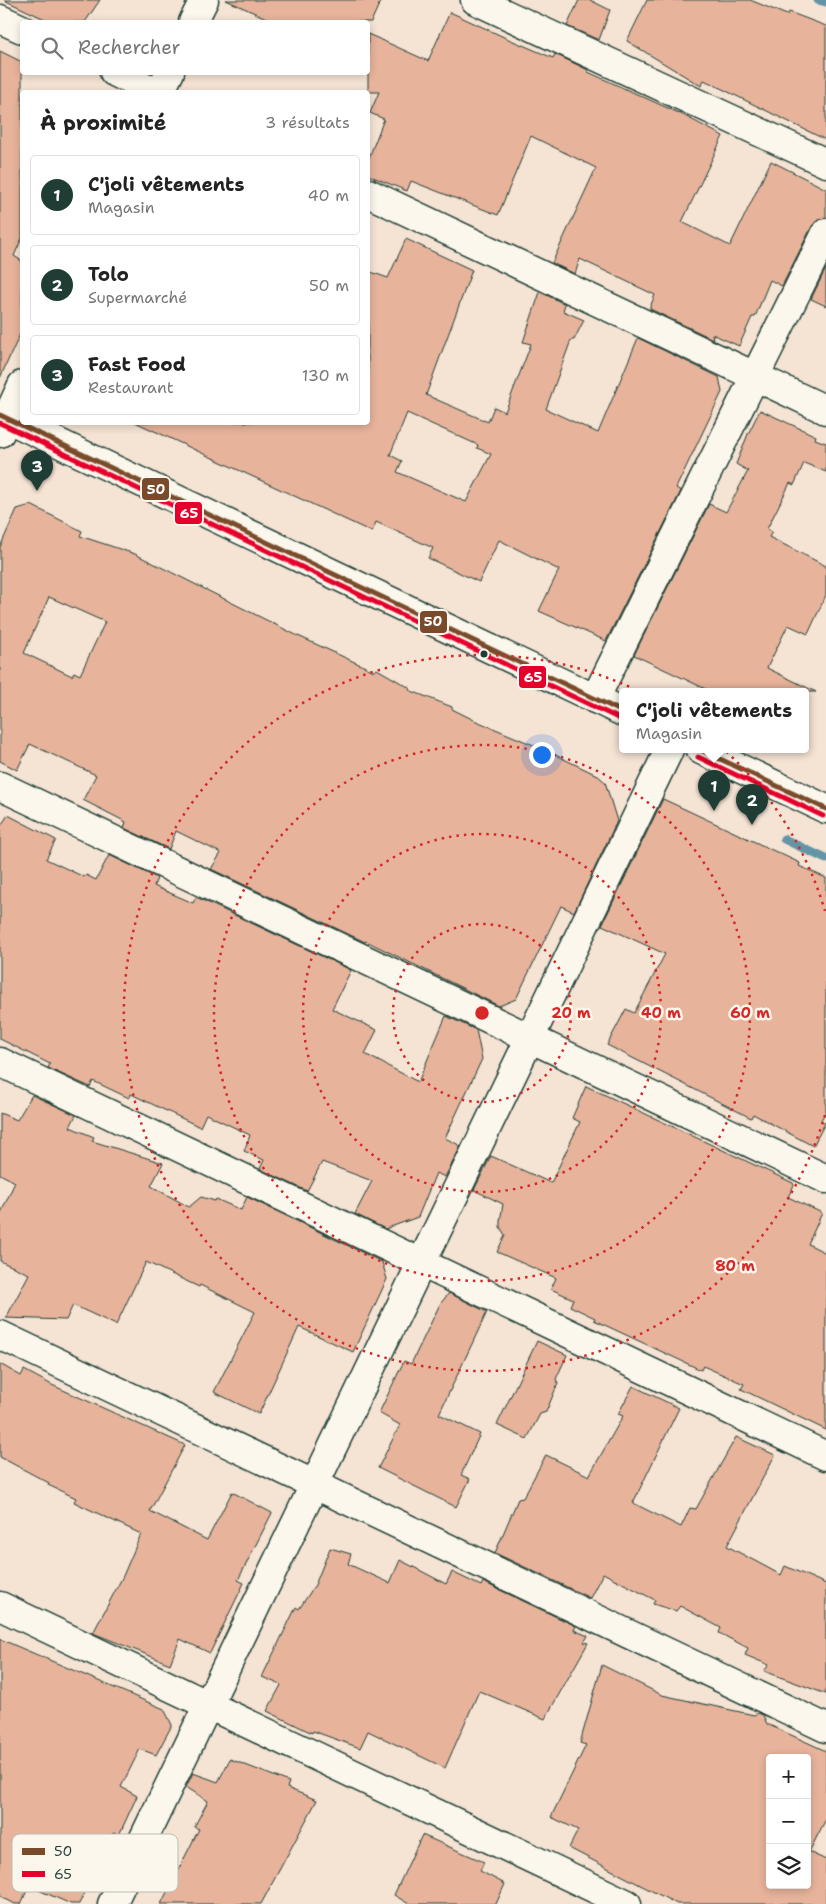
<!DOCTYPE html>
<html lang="fr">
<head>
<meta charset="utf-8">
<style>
	:root { --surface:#fff; --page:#f6f6f6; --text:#222; --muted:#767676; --line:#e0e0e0; --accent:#1f3d34 }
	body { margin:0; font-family:"Shantell Sans",sans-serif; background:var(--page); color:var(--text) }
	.controls { position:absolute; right:15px; bottom:15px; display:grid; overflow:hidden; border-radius:5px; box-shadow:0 2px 8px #0003 }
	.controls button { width:45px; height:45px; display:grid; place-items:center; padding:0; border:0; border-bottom:1px solid var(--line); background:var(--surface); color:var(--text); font:25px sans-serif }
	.you { position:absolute; left:541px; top:754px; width:18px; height:18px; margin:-12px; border:4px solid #fff; border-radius:50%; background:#1a73e8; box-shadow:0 0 0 8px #1a73e833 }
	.badge { display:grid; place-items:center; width:32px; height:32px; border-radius:50%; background:var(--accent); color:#fff; font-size:16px; font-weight:700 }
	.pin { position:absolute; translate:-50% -41px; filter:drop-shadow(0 1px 2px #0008) }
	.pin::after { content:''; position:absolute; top:26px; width:18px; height:15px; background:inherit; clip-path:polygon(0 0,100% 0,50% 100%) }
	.popup { position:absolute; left:619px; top:688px; width:190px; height:65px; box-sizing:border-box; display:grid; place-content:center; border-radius:5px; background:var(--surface); filter:drop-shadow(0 1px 4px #0005); font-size:16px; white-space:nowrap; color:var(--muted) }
	.popup b { font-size:19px; color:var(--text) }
	.popup::after { content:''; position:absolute; left:50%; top:100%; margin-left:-10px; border:10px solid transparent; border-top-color:var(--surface) }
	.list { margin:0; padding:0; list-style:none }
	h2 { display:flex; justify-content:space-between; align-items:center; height:65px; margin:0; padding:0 20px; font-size:21px }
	h2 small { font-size:16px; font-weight:400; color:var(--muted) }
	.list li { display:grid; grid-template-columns:32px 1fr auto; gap:15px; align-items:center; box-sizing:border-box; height:80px; margin:0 10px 10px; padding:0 10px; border:1px solid var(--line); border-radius:5px }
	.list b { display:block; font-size:19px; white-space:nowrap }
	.list p { margin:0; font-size:16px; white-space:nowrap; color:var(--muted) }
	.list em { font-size:16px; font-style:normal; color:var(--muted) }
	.icon { flex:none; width:28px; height:28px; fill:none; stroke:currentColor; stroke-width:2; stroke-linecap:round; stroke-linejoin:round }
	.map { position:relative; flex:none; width:826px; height:1904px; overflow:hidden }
	.search { position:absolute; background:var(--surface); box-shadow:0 2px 8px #0003; left:20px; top:20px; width:350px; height:55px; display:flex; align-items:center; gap:12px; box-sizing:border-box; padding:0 18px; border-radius:5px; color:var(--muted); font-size:19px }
	.panel { position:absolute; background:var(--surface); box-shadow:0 2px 8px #0003; left:20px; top:90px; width:350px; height:335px; border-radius:5px }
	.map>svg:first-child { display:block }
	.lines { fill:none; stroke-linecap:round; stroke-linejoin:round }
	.stream { stroke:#6395a6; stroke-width:9 }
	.building { fill:#e7b39b; stroke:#1f3d34; fill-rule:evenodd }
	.street-casing { stroke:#1f3d34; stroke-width:31 }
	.primary-casing { stroke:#1f3d34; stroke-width:31 }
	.street { stroke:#fbf7ec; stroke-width:28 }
	.primary { stroke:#fbf7ec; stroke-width:28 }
	.bus-1-casing { stroke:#fbf7ec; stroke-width:9 }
	.bus-2-casing { stroke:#fbf7ec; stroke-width:9 }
	.bus-1 { stroke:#7a4b2a; stroke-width:5 }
	.bus-2 { stroke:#e4002b; stroke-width:5 }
	.ring { fill:none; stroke:#d62828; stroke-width:2.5; stroke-dasharray:2.5 5 }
	.bus-dot { fill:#1f3d34; stroke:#fbf7ec; stroke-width:2 }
	.key { fill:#fbf7ec; stroke:#b9bfb5; stroke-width:1 }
	.key-label { font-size:14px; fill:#1f3d34 }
	.centre { fill:#d62828; stroke:#fbf7ec; stroke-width:2.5 }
	.ring-label { font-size:15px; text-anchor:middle; font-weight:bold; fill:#d62828; stroke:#fbf7ec; stroke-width:5; stroke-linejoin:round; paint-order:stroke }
	.line-badge { stroke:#fbf7ec; stroke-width:2 }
	.badge-label { font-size:14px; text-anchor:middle; font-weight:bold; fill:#fff }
</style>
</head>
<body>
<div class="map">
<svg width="826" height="1904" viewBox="0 0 826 1904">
	<rect width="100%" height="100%" fill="#f5e3d4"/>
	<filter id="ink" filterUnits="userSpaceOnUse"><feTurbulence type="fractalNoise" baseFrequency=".02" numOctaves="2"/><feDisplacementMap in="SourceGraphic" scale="10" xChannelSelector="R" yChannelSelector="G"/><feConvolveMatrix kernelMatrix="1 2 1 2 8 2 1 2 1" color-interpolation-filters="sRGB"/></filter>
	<g filter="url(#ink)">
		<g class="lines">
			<path class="stream" d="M 818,0 L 826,2
				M 784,839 L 826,859"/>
		</g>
		<path class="building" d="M 4,0 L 100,0 L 85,22 L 51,22 Z
			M 226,0 L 381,0 L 371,22 L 275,22 Z
			M 579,0 L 590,0 L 610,10 L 599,40 L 567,26 Z
			M 647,0 L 750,0 L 787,15 L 789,12 L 826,26 L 826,140 L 704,80 L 701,86 L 627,41 Z
			M 450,12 L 506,38 L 553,58 L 555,54 L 588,70 L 588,72 L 683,115 L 723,136 L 682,222 L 730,246 L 771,161 L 826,189 L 826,218 L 818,220 L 812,226 L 782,286 L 770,280 L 755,317 L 752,317 L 739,346 L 712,334 L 713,339 L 650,309 L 650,307 L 655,295 L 580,259 L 575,274 L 552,263 L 596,168 L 531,136 L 498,215 L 411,181 L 407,191 L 368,175 L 368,160 L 384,119 L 370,113 L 379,92 L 368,92 L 368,34 L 428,61 Z
			M 0,51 L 22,62 L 22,238 L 14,256 L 22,261 L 22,330 L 0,378 Z
			M 406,239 L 472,270 L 426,395 L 488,422 L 494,407 L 505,412 L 531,344 L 523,342 L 540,292 L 565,304 L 563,311 L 584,320 L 574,340 L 571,340 L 546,409 L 598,433 L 638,338 L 719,377 L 722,392 L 676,488 L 681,491 L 606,641 L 539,611 L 559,570 L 499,540 L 479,582 L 428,558 L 433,548 L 376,522 L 372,532 L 135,422 L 368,422 L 368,271 L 388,278 ZM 407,413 L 478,445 L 477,448 L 491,454 L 466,502 L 397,472 L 402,461 L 390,455 Z
			M 826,268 L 826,306 L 811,299 Z
			M 760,410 L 816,436 L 815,439 L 826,443 L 826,472 L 804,463 L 794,485 L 790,483 L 767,529 L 772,532 L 769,537 L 826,566 L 826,595 L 808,634 L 788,625 L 767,668 L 816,692 L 712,692 L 634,655 L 709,504 L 726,512 L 748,471 L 736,464 L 748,434 Z
			M 31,505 L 82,531 L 80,536 L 135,554 L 296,635 L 374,671 L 377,669 L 410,688 L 409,690 L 452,707 L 452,709 L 474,720 L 543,749 L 597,775 L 605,782 L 617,821 L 574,912 L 561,906 L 516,999 L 499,1006 L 366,941 L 365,942 L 211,869 L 221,853 L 176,831 L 169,849 L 124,828 L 126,822 L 83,800 L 96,775 L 30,744 L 17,770 L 0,761 L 0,547 L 17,509 ZM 49,597 L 105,622 L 80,675 L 74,672 L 72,676 L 24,653 Z
			M 663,799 L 800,863 L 799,866 L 826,878 L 826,1111 L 821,1120 L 825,1123 L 813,1146 L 753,1114 L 751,1118 L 607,1045 L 626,1009 L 634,1013 L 665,954 L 602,925 Z
			M 8,815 L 56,840 L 46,859 L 84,877 L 86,875 L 96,880 L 109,855 L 157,878 L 154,886 L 193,903 L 196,897 L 351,970 L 332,1009 L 377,1030 L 365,1054 L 418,1082 L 446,1016 L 476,1030 L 482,1059 L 445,1138 L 461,1146 L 445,1177 L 436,1173 L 418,1217 L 385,1229 L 355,1214 L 372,1181 L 322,1162 L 307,1191 L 260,1169 L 264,1160 L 244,1151 L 250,1135 L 206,1114 L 200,1127 L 131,1094 L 129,1098 L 93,1081 L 90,1087 L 48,1068 L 50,1064 L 0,1039 L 0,827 Z
			M 586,1086 L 793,1183 L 794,1185 L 788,1197 L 822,1213 L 808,1244 L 826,1253 L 826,1430 L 741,1389 L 744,1384 L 703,1366 L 701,1370 L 594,1320 L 595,1318 L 570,1306 L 573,1299 L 551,1289 L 556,1278 L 497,1252 L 505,1235 L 500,1227 L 500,1221 L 503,1204 L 474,1190 L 491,1156 L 551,1183 L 580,1122 L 572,1118 Z
			M 32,1095 L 76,1115 L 70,1127 L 94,1137 L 92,1141 L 163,1163 L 151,1186 L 189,1207 L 201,1197 L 215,1201 L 216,1199 L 241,1210 L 247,1197 L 382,1262 L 387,1279 L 353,1352 L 299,1327 L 259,1414 L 214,1392 L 255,1312 L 200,1285 L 199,1287 L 146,1262 L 116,1325 L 73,1305 L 66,1320 L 6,1318 L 29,1274 L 0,1261 L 0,1215 L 15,1182 L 0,1174 L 0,1113 L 17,1120 Z
			M 449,1293 L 487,1312 L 439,1414 L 480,1434 L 461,1475 L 470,1479 L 456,1507 L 378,1468 L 400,1425 L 379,1413 L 404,1361 L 411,1364 L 440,1304 Z
			M 537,1341 L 567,1355 L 556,1379 L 558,1383 L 546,1412 L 540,1414 L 527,1439 L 497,1425 Z
			M 0,1364 L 21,1376 L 24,1370 L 52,1385 L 185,1445 L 150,1511 L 207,1540 L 232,1492 L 272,1513 L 238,1580 L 244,1583 L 210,1653 L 180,1639 L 170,1664 L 93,1633 L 123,1576 L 141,1534 L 74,1502 L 76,1498 L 48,1485 L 49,1483 L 0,1457 Z
			M 633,1386 L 679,1408 L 633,1503 L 681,1527 L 690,1508 L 696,1509 L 736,1437 L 775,1455 L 727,1546 L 781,1575 L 785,1566 L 826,1584 L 826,1694 L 764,1671 L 769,1665 L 745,1655 L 748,1648 L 719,1633 L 721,1628 L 680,1606 L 676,1611 L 653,1604 L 655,1600 L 603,1573 L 590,1598 L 495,1553 L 518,1499 L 523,1498 L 546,1455 L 589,1476 L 623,1416 L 618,1414 Z
			M 330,1548 L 351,1554 L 348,1564 L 390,1583 L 400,1560 L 446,1584 L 452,1572 L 481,1586 L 483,1582 L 576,1626 L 574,1630 L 588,1636 L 584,1642 L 588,1643 L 545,1719 L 479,1691 L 445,1768 L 368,1731 L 360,1748 L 313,1731 L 312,1733 L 267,1711 L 281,1685 L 262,1677 L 296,1607 L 299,1609 L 315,1585 Z
			M 0,1639 L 164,1709 L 172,1725 L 156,1755 L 140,1749 L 121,1787 L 137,1796 L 119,1835 L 113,1833 L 79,1904 L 71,1904 L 29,1886 L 21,1904 L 15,1904 L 0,1896 Z
			M 602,1665 L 662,1695 L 754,1715 L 758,1713 L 763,1715 L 767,1724 L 826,1751 L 826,1819 L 809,1852 L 826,1860 L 826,1904 L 677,1904 L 569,1848 L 578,1830 L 551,1817 L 586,1745 L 580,1743 ZM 770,1758 L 807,1758 L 807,1885 L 770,1885 Z
			M 230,1759 L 289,1782 L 287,1788 L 317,1800 L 261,1904 L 161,1904 L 199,1829 L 194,1827 L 208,1801 L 186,1787 L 193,1773 L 218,1782 Z
			M 422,1835 L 484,1862 L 480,1871 L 505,1884 L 496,1904 L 409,1904 L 394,1895 Z"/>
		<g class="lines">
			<defs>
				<path id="street" d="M 475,0 L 826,163
					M 0,19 L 22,29
					M 193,22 L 204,0
					M 114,72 L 156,92
					M 160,92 L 170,72
					M 368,193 L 826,410
					M 0,433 L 22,385
					M 595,699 L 826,233
					M 0,786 L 826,1179
					M 0,1062 L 826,1456
					M 0,1335 L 826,1728
					M 0,1606 L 627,1904
					M 112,1904 L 669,750"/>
				<path id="primary" d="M 0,415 L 623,712
					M 701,750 L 826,809"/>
			</defs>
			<use href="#street" class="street-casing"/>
			<use href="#primary" class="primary-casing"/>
			<use href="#street" class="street"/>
			<use href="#primary" class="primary"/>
			<defs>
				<path id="bus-1" d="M 0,415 L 623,712
					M 701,750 L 826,809"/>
				<path id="bus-2" d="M 0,423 L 620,719
					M 698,757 L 823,816"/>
			</defs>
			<use href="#bus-1" class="bus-1-casing"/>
			<use href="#bus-2" class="bus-2-casing"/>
			<use href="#bus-1" class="bus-1"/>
			<use href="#bus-2" class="bus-2"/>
		</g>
	</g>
	<g class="ring">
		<circle cx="482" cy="1013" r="89"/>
		<circle cx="482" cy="1013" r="179"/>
		<circle cx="482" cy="1013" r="268"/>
		<path d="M825 1115A358 358 0 1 1 825 911"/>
	</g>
	<circle class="bus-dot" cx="484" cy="654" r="4.5"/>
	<rect x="12" y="1834" width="166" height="58" rx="8" class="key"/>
	<rect x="22" y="1848" width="23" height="7" fill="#7a4b2a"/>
	<rect x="22" y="1871" width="23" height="6" fill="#e4002b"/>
	<g class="key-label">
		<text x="54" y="1856">50</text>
		<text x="54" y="1879">65</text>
	</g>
	<circle cx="482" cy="1013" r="8" class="centre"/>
	<g class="ring-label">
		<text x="571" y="1018">20 m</text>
		<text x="661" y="1018">40 m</text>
		<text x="750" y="1018">60 m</text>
		<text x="735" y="1271">80 m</text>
	</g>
	<g class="line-badge">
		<rect x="141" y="477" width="29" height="24" rx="5" fill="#7a4b2a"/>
		<rect x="174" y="501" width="29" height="24" rx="5" fill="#e4002b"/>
		<rect x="419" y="610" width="29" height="24" rx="5" fill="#7a4b2a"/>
		<rect x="518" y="665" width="29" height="24" rx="5" fill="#e4002b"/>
	</g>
	<g class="badge-label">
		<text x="156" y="494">50</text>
		<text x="189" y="518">65</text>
		<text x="433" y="626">50</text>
		<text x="533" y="682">65</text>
	</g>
</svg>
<div class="controls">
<button>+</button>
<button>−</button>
<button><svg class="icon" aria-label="layers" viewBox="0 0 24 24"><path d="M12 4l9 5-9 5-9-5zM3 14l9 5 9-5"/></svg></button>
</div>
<div class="you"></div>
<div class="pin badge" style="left:714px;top:811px">1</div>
<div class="popup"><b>C'joli vêtements</b>Magasin</div>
<div class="pin badge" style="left:752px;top:825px">2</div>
<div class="pin badge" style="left:37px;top:491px">3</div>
<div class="search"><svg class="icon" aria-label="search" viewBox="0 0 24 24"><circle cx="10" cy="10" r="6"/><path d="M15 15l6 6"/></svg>Rechercher</div>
<section class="panel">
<h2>À proximité<small>3 résultats</small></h2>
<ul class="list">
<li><span class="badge">1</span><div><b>C'joli vêtements</b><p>Magasin</p></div><em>40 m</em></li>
<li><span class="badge">2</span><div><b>Tolo</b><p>Supermarché</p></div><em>50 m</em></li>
<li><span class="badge">3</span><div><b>Fast Food</b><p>Restaurant</p></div><em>130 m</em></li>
</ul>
</section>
</div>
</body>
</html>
